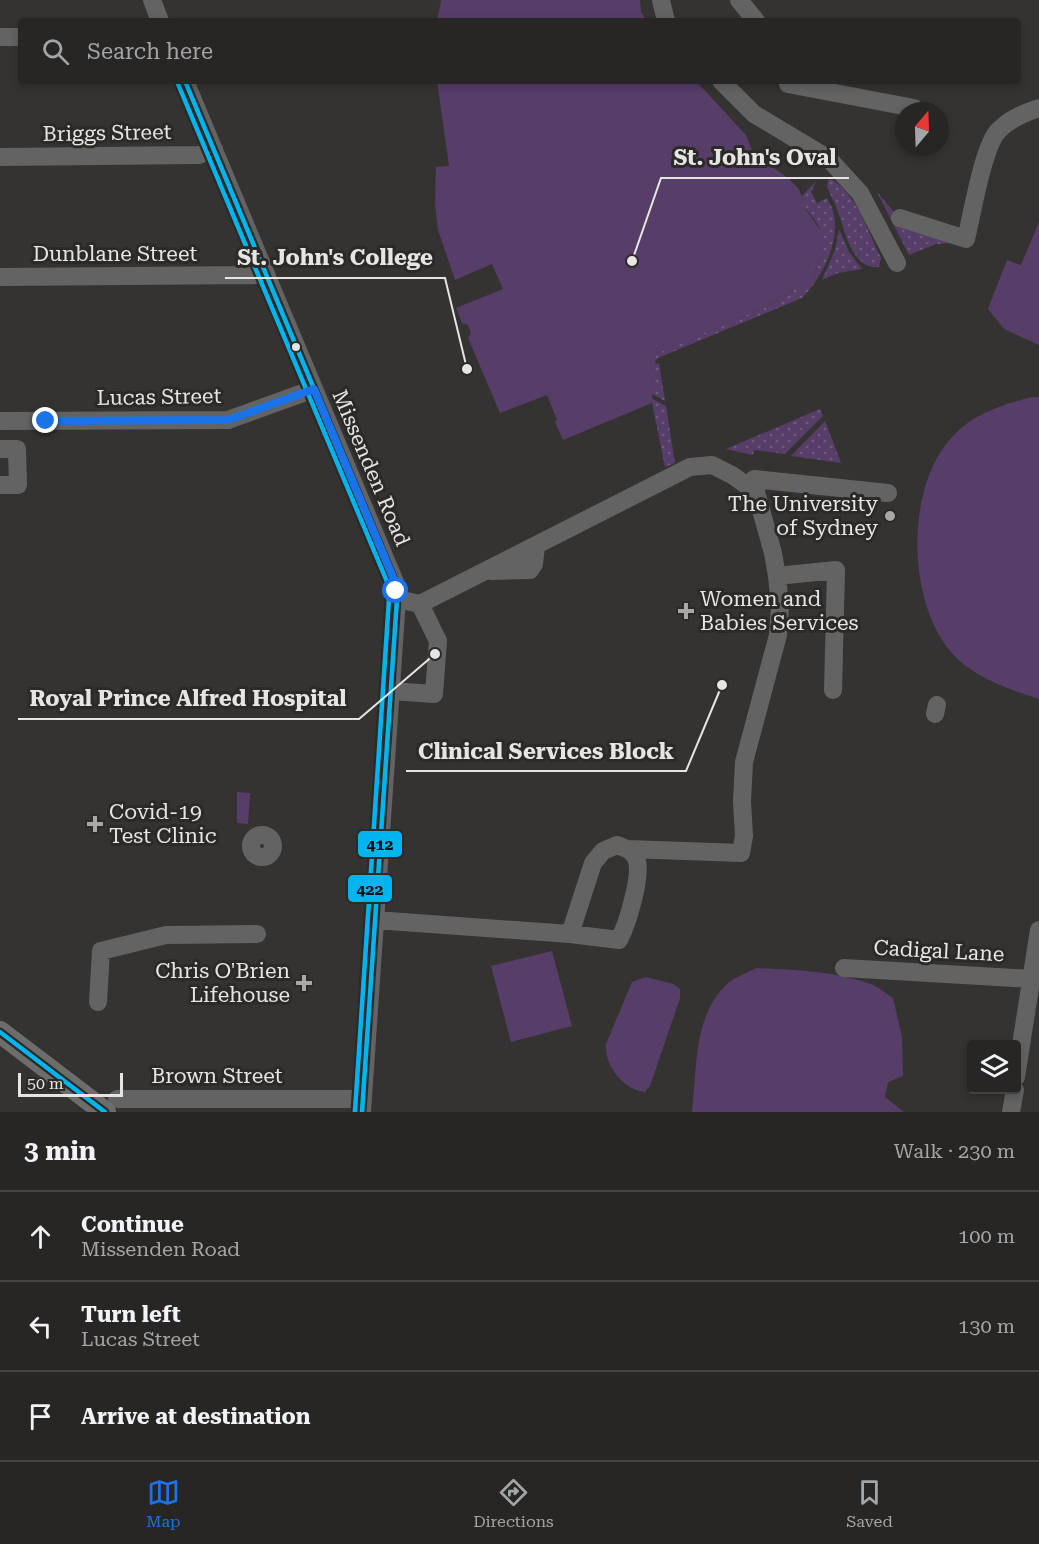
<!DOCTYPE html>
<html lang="en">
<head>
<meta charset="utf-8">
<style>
	:root { --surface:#272625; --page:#2f2e2d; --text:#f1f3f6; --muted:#a4a5a7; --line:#434342; --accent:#1a73e8 }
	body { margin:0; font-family:"Roboto Serif",serif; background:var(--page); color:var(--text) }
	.controls { position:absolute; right:18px; bottom:18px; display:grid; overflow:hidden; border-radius:6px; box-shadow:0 3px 9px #0003 }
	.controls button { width:54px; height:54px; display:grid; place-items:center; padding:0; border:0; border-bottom:2px solid var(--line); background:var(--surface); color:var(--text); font:30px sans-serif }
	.compass { position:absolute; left:895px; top:102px; width:54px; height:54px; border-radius:50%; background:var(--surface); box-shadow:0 3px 9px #0003; rotate:19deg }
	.scale { position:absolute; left:18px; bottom:15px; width:105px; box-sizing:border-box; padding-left:6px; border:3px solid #e6e5e3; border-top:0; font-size:16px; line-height:21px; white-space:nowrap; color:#e6e5e3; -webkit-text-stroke:4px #2b2a27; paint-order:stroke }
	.stop { position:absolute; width:18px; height:18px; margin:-14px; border:4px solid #1a73e8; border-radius:50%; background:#fff }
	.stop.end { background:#1a73e8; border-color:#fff; box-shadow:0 2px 6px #0008 }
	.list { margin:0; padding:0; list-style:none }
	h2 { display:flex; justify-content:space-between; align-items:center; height:78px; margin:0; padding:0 24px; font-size:26px }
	h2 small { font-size:20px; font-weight:400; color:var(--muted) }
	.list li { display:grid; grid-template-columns:39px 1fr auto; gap:18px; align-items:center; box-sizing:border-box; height:90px; padding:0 24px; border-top:2px solid var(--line) }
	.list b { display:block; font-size:22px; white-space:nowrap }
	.list p { margin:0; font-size:20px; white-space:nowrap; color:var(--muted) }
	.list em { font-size:20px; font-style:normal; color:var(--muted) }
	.icon { flex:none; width:33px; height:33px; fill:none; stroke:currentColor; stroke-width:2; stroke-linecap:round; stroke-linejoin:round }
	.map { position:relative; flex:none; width:1039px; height:1112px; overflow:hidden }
	.search { position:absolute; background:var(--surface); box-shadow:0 3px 9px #0003; left:18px; right:18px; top:18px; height:66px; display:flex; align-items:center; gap:15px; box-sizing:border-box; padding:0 21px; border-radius:6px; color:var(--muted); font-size:22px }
	.sheet { height:348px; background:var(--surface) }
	nav { display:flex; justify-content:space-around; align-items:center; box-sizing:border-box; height:84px; border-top:2px solid var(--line); background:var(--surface); font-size:16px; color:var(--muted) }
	nav a { display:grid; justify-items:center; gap:3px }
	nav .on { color:var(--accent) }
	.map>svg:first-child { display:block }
	.grass { fill:url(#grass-dots) }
	.park { fill:#563e69 }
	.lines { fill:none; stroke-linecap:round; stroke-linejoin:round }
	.minor { stroke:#646363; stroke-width:18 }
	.major { stroke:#6d6d6c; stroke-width:22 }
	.bus-1-casing { stroke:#2b2a27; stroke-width:9 }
	.bus-2-casing { stroke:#2b2a27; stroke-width:9 }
	.bus-1 { stroke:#00b5ef; stroke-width:4.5 }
	.bus-2 { stroke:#00b5ef; stroke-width:4.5 }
	.route { stroke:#1a73e8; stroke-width:8 }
	.bus-dot { fill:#e6e5e3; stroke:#2b2a27; stroke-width:2 }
	.poi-dot { fill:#a8a7a5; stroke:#2b2a27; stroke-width:2 }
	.labels { text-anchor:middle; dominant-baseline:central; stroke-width:6; stroke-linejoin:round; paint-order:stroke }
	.street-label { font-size:21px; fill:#e6e5e3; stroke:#2b2a27 }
	.poi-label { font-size:21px; fill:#e6e5e3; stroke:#2b2a27; text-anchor:end }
	.leader { fill:none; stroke:#e6e5e3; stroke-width:2 }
	.callout-dot { fill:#e6e5e3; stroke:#2b2a27; stroke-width:2 }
	.callout-label { font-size:22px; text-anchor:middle; font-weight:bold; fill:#e6e5e3; stroke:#2b2a27; stroke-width:6; stroke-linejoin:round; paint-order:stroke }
	.line-badge { stroke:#2b2a27; stroke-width:2 }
	.pale-badge-label { font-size:16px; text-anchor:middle; font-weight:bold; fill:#111 }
</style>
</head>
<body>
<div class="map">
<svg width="1039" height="1112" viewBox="0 0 1039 1112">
	<defs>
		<pattern id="grass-dots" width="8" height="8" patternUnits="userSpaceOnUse" patternTransform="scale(1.5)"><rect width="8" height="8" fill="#563e69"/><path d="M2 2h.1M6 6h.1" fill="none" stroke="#6e5a7e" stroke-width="1.8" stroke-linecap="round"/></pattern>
	</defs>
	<rect width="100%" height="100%" fill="#343331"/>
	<path class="grass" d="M 831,179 C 855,191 869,234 881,258 L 879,267 C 852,270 845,231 838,212 C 835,203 830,195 827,186 L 828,180 Z
		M 816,181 L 811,192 L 817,203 L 827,198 C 830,203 833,209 834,215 C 840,243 821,279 802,298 L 658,358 L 655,361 L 656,364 L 659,363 L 665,401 L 651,393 L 652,355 L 779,301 L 795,287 L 811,285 C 816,268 827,242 818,225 C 812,215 803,208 802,196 Z
		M 877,192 L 909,230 L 953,243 L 936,244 L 909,255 Z
		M 839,229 L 849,252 L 862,269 L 838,273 L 822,280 L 835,250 Z
		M 651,398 L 666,406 L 675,463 L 665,467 Z
		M 820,409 L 823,416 L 785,454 L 754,450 L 753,455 L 726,449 Z
		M 825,421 L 841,463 L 791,456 Z"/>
	<path class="park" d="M 441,0 L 640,0 L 641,12 L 647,21 L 437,21 Z
		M 437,81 L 696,81 L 746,135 L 753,153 L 788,178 L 799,189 L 807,211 L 819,228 L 822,235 L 823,244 L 811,286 L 795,287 L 779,301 L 653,355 L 652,403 L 563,440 L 555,422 L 557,420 L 547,395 L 500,413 L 468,338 L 471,333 L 468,325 L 462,323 L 456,308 L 503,289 L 492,264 L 455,280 L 438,230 L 435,204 L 436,167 L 449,166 Z
		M 1039,222 L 1039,345 L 1004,329 L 988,309 L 1007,260 L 1021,265 Z
		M 1032,397 L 1039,397 L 1039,699 C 1008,689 972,677 951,652 C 906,600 905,483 955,434 C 975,413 1005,404 1032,397 Z
		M 237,792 L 250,793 L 248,824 L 237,823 Z
		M 552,951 L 572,1026 L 511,1042 L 491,966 Z
		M 756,968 C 794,970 837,971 873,985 C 880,988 887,994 893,998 L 902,1037 L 903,1076 L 888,1082 L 885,1097 L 904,1112 L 692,1112 C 697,1069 693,1016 727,984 C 735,977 747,973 756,968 Z
		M 646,977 L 673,984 L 680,989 L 680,998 L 650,1086 L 645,1092 C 623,1090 604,1065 606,1044 L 632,982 Z"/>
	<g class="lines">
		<path class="minor" d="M 152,0 L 160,21
			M 661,0 L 666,21
			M 739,0 L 756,21
			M 0,37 L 21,37
			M 185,81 L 395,582 L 397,599 L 362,1112
			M 721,81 L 754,114 L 829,159 L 860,193 L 897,263
			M 788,81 L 788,84 L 914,108
			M 0,157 L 199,155 L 214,149
			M 900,218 L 966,239 C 972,215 983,147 998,131 C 1009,119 1024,113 1039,108
			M 0,277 L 266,275
			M 0,421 L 228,420 L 314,389
			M 0,449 L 17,449 L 18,485 L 0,485
			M 748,485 L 754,479 L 888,493
			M 491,571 L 530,570 L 534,564 L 536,546
			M 777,576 L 836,570 L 833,690
			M 397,599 L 420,604 L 690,467 L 712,465 L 732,475 L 756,492 L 773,553 L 777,576 L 780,606 L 778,635 L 744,762 L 742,801 L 744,836 L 741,853 L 628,849
			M 391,691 L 434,694 L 438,641 L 420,604
			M 935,714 L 937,705
			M251 846a11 11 0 1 1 22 0a11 11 0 1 1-22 0Z
			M 375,920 L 570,934 L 619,940 C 627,925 643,874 636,858 C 632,850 625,848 617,845 L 603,851 L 593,863 L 570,934
			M 844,968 L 1032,979
			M 98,1002 L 101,951 L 166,935 L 257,934
			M 1016,1077 L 1039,930
			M 117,1099 L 363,1099
			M 1011,1112 L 1015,1090"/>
		<path class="major" d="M 0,1032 L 105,1112"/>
		<defs>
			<path id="bus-1" d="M 185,81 L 395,582 L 397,599 L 362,1112
				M 0,1032 L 105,1112"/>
			<path id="bus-2" d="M 178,84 L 388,584 L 389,599 L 355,1111"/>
		</defs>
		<use href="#bus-1" class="bus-1-casing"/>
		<use href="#bus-2" class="bus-2-casing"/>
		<use href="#bus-1" class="bus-1"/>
		<use href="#bus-2" class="bus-2"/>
	</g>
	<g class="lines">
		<path class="route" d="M 46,421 L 228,420 L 314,389 L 395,582 L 396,591"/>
	</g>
	<circle class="bus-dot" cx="296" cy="347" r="5"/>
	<g class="poi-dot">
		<circle cx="890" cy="516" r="6"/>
		<path d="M683 602h6v6h6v6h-6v6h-6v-6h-6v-6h6z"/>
		<path d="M92 815h6v6h6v6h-6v6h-6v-6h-6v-6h6z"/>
		<path d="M301 974h6v6h6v6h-6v6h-6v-6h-6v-6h6z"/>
	</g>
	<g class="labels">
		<g class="street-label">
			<text transform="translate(107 133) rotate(-1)">Briggs Street</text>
			<text x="115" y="254">Dunblane Street</text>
			<text transform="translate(159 397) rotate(-1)">Lucas Street</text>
			<text transform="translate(371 468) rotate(67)">Missenden Road</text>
			<text transform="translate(939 951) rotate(3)">Cadigal Lane</text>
			<text x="217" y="1076">Brown Street</text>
		</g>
		<g class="poi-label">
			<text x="878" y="504">The University<tspan x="878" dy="24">of Sydney</tspan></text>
			<text x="700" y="599" text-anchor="start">Women and<tspan x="700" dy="24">Babies Services</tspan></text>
			<text x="109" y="812" text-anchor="start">Covid-19<tspan x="109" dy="24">Test Clinic</tspan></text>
			<text x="290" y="971">Chris O'Brien<tspan x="290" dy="24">Lifehouse</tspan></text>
		</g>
	</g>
	<path class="leader" d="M632 261L661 178H849M467 369L445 278H225M435 654L359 719H18M722 685L686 771H406"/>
	<g class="callout-dot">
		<circle cx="632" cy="261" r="6"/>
		<circle cx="467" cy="369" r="6"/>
		<circle cx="435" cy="654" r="6"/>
		<circle cx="722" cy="685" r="6"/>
	</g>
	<g class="callout-label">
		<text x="755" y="165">St. John's Oval</text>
		<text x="335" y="265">St. John's College</text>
		<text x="188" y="706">Royal Prince Alfred Hospital</text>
		<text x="546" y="759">Clinical Services Block</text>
	</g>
	<g class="line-badge">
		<rect x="357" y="830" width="46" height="28" rx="6" fill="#00b5ef"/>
		<rect x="347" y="874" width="46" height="29" rx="6" fill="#00b5ef"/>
	</g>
	<g class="pale-badge-label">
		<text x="380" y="850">412</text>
		<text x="370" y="895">422</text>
	</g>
</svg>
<div class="controls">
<button><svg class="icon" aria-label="layers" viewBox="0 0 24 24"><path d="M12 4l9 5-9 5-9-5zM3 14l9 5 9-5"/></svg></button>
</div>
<svg class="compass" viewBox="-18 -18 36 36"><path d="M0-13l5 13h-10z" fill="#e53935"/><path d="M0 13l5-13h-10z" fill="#a4a5a7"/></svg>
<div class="scale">50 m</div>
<div class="stop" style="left:396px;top:591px"></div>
<div class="stop end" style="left:46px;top:421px"></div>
<div class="search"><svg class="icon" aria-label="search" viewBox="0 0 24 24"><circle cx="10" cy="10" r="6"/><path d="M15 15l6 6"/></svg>Search here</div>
</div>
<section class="sheet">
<h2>3 min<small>Walk · 230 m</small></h2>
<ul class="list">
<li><svg class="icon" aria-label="ahead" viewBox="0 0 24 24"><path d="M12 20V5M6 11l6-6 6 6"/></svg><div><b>Continue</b><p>Missenden Road</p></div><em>100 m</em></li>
<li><svg class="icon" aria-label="left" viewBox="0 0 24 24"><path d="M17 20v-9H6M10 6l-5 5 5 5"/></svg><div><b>Turn left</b><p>Lucas Street</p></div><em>130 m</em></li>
<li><svg class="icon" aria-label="arrive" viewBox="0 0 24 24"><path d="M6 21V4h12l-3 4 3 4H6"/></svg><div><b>Arrive at destination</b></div></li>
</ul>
</section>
<nav>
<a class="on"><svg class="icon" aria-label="map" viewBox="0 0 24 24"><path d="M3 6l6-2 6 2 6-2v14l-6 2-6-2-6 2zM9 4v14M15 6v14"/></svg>Map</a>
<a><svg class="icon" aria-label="directions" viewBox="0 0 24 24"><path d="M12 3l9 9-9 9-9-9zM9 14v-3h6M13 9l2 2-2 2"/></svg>Directions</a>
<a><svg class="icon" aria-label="saved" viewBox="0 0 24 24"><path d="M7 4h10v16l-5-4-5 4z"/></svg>Saved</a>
</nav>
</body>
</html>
